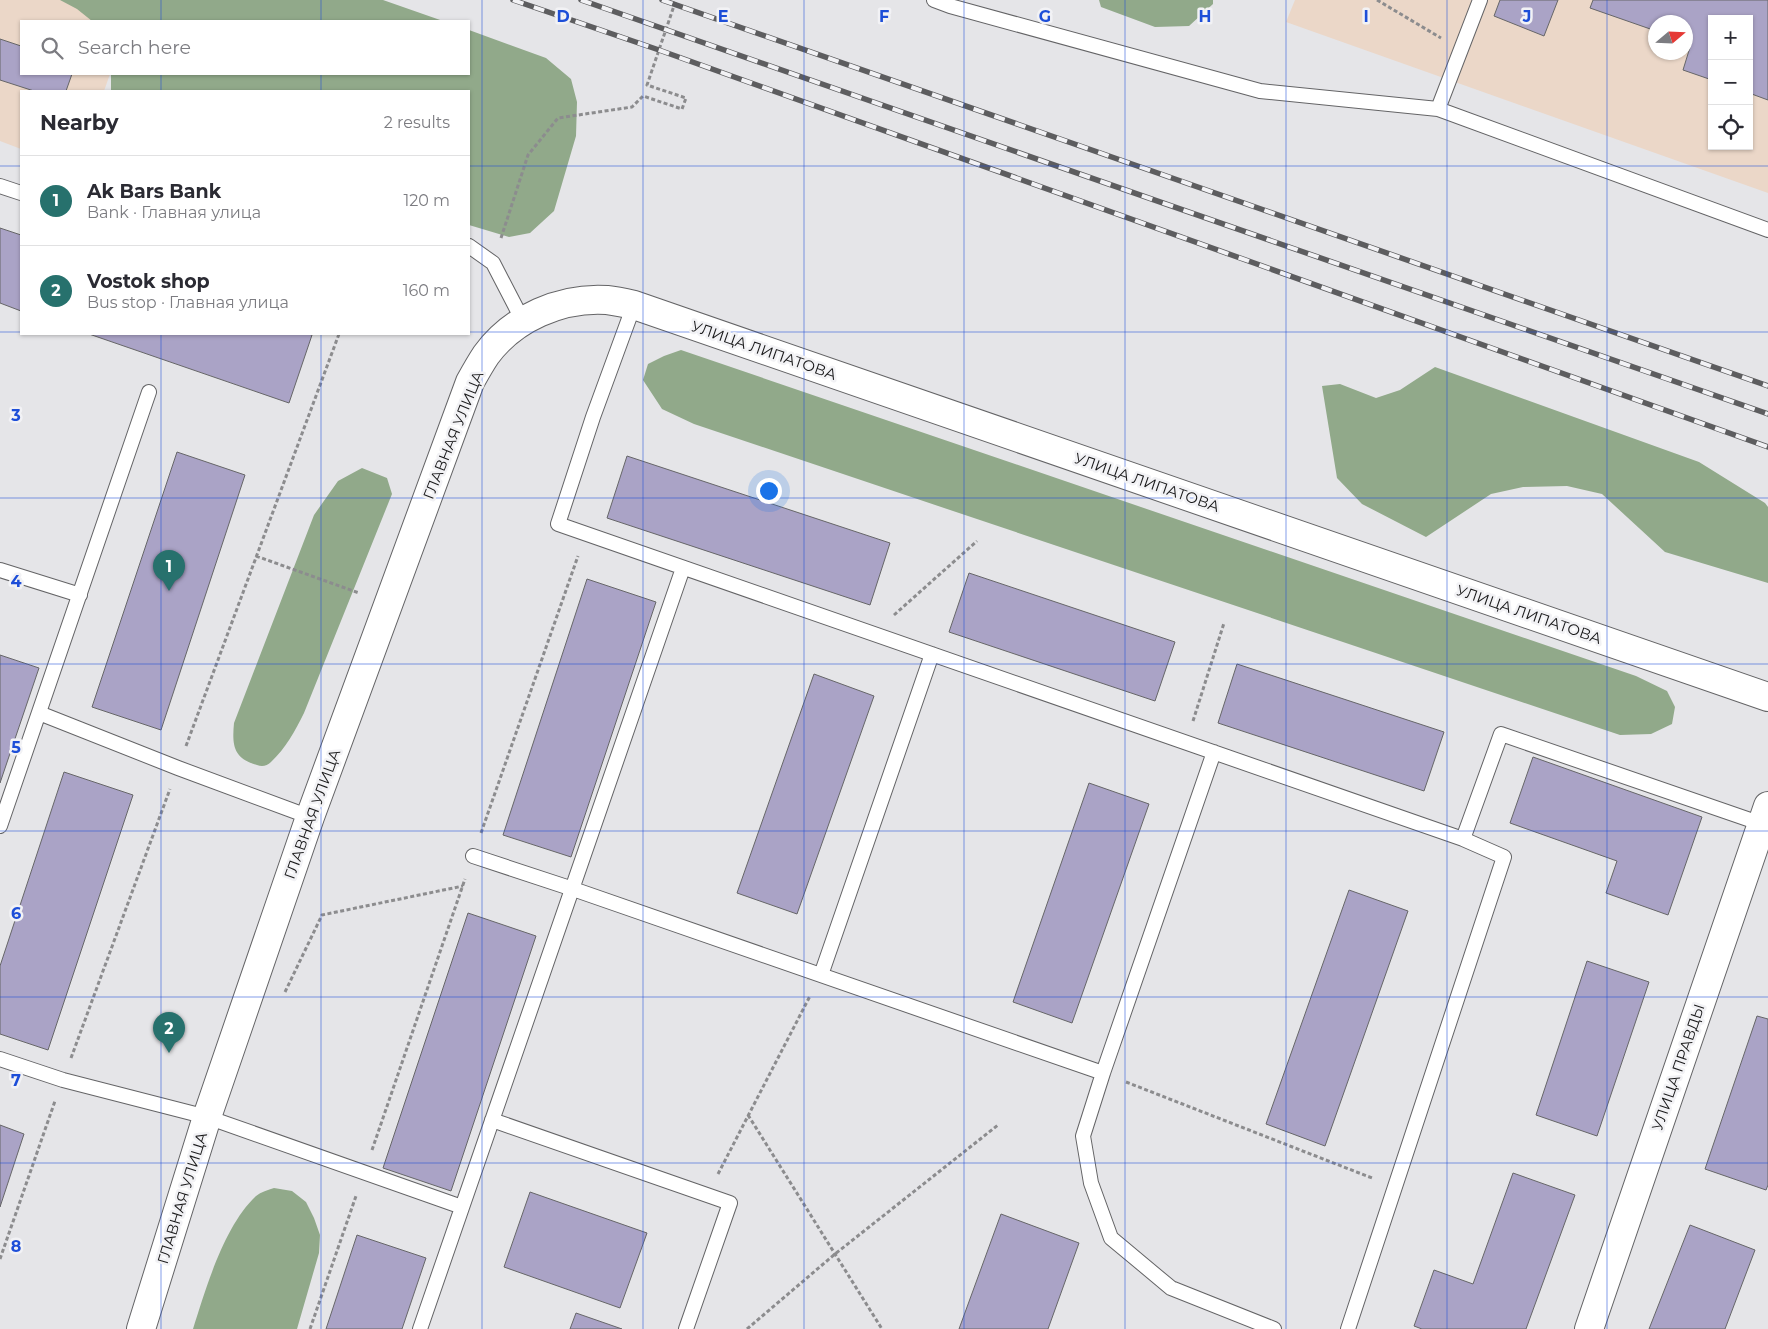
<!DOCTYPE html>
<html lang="en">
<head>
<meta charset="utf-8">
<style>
	:root { --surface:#fff; --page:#f7f7f7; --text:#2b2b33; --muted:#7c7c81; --line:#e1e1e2; --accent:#27716d }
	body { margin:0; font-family:Montserrat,sans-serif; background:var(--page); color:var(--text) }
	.controls { position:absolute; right:15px; top:15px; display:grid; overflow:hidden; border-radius:0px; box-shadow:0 1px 4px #0004 }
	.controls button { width:45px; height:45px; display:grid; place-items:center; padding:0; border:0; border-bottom:1px solid var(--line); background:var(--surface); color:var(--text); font:25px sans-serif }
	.compass { position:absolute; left:1648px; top:15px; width:45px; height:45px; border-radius:50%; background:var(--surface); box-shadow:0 1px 4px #0004; rotate:71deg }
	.you { position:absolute; left:768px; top:490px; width:18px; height:18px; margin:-12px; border:4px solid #fff; border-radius:50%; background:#1a73e8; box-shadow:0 0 0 8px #1a73e833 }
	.badge { display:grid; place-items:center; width:32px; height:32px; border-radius:50%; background:var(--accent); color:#fff; font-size:16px; font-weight:700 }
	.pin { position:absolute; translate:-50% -41px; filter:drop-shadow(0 1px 2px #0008) }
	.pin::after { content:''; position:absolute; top:26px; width:18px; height:15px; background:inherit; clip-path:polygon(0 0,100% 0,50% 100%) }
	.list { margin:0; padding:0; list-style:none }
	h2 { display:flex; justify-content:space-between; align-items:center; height:65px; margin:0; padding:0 20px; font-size:21px }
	h2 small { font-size:16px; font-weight:400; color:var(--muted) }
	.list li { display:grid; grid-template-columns:32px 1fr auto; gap:15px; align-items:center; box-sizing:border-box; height:90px; padding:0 20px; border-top:1px solid var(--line) }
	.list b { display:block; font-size:19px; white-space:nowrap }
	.list p { margin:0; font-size:16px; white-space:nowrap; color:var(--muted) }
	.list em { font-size:16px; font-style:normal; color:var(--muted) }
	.icon { flex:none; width:28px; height:28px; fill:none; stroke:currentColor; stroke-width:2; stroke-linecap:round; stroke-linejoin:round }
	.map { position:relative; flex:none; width:1768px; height:1329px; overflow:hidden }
	.search { position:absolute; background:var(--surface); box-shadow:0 1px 4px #0004; left:20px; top:20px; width:450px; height:55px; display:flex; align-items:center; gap:12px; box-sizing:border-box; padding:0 18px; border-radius:0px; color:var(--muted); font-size:19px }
	.panel { position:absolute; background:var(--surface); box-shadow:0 1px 4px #0004; left:20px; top:90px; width:450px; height:245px; border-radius:0px }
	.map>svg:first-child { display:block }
	.industrial { fill:#ebd7c8; fill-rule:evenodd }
	.forest { fill:#91a98a }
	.building { fill:#aaa3c6; stroke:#666668 }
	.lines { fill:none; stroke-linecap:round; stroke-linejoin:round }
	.service-casing { stroke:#646466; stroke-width:16 }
	.minor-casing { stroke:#646466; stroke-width:30 }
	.tertiary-casing { stroke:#646466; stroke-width:30 }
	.path { stroke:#8c8c8e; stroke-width:3; stroke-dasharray:4 2.5; stroke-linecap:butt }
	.service { stroke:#fff; stroke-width:14 }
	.minor { stroke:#fff; stroke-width:28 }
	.tertiary { stroke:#fff; stroke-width:28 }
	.rail-casing { stroke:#5d5d5f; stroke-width:5.5 }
	.rail { stroke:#f2f2f5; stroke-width:4; stroke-dasharray:11; stroke-linecap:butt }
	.grid { fill:none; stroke:#1d4ed8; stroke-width:1; stroke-opacity:0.55 }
	.labels { text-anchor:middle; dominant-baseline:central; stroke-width:5; stroke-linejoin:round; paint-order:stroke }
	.street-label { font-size:15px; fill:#171718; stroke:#f2f2f5 }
	.grid-label { font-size:16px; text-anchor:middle; font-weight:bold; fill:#1d4ed8; stroke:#f2f2f5; stroke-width:5; stroke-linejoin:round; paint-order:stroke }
</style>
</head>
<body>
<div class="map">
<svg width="1768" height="1329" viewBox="0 0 1768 1329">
	<rect width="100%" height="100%" fill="#e5e5e8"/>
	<path class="industrial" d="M 0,0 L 137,0 L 130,21 L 21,21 L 21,74 L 110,74 L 104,91 L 21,91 L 21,149 L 0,141 Z
		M 1295,0 L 1768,0 L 1768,193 L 1286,22 ZM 1712,19 L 1749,19 L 1749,146 L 1712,146 ZM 1656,22 L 1686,22 L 1686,52 L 1656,52 Z"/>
	<path class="forest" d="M 60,0 L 383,0 L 443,21 L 92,21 L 77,9 Z
		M 1099,0 L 1213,0 L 1213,4 L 1189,26 L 1155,27 L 1101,7 Z
		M 469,30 L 546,58 L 571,79 L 577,102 L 576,136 L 554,211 L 530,233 L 509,237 L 469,225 L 469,91 L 111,91 L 111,74 L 469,74 Z
		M 681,350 L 1636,676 L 1667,691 L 1675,707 L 1672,724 L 1651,734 L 1620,735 L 694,424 L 662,409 L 643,380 L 648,364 L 664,356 Z
		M 1435,367 L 1699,462 L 1765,503 L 1768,507 L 1768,583 L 1665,552 L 1602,494 L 1567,486 L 1523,487 L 1491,494 L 1426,537 L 1362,504 L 1337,478 L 1322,386 L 1340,384 L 1376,398 L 1400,390 Z
		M 362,468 L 387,478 L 392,494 L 304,713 C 295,731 286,748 271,762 C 267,766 262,767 257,765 C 233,758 232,745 234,723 L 314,515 L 338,481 Z
		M 274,1188 L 292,1191 L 306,1202 L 314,1218 L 320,1235 L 319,1253 L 297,1329 L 193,1329 C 206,1288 224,1226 256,1196 C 261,1192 268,1190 274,1188 Z"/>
	<path class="building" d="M 1500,0 L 1558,0 L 1544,36 L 1494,16 Z
		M 1593,0 L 1768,0 L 1768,100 L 1749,93 L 1749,19 L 1712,19 L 1712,80 L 1683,70 L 1691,44 L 1686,42 L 1686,22 L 1656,22 L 1656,31 L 1590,8 Z
		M 0,39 L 21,46 L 21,74 L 72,74 L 66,91 L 34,91 L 0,80 Z
		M 0,228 L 21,235 L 21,311 L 0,303 Z
		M 89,334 L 308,334 L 312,335 L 289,403 Z
		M 177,452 L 245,475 L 161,730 L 92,707 Z
		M 627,456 L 890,543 L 870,605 L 607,518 Z
		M 969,573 L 1175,642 L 1155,701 L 949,632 Z
		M 587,579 L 656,602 L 571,857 L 503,835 Z
		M 0,655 L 39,668 L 0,783 Z
		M 1237,664 L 1444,732 L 1424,791 L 1218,723 Z
		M 814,674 L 874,696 L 797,914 L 737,893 Z
		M 1533,757 L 1702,817 L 1668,915 L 1606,893 L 1617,861 L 1510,823 Z
		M 64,772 L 133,795 L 48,1050 L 0,1034 L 0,966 Z
		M 1089,783 L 1149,804 L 1072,1023 L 1013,1002 Z
		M 1349,890 L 1408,911 L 1325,1146 L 1266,1124 Z
		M 468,913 L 536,936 L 451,1191 L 383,1168 Z
		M 1587,961 L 1649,982 L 1597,1136 L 1536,1115 Z
		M 1757,1016 L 1768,1019 L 1768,1185 L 1766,1190 L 1705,1169 Z
		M 0,1125 L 24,1134 L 0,1207 Z
		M 1513,1173 L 1575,1195 L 1526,1329 L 1422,1329 L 1414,1326 L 1434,1270 L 1473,1284 Z
		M 530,1192 L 647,1233 L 620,1308 L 504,1267 Z
		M 1001,1214 L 1079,1243 L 1048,1329 L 959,1329 Z
		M 1690,1225 L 1755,1250 L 1725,1329 L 1649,1329 Z
		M 357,1235 L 426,1258 L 402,1329 L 326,1329 Z
		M 576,1313 L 622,1329 L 570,1329 Z"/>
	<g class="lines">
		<defs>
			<path id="service" d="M 934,0 L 950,6 L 1260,91 L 1438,109 L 1768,230
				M 1438,109 L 1480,0
				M 0,186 L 21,193
				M 469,246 L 493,263 L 523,321
				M 634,305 L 593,417 L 558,524 L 1463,839 L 1504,857 L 1348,1329
				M 0,570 L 80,595
				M 39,713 L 178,768 L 310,817
				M 0,826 L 149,392
				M 1463,839 L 1501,734 L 1762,824
				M 473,856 L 573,889 L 1103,1073 L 1214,752
				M 821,975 L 932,654
				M 0,1059 L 63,1080 L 207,1117 L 462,1207
				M 1103,1073 L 1083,1136 L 1091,1183 L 1111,1238 L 1171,1288 L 1274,1329
				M 492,1120 L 730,1203 L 686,1329
				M 420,1329 L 683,568"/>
			<path id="minor" d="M 1589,1329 L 1768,806"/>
			<path id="tertiary" d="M 141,1329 L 207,1117 L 310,817 L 470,382 C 475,373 480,364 486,355 C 513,318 561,297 607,300 C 616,301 625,303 634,305 L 1768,697"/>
		</defs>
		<use href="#service" class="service-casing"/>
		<use href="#minor" class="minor-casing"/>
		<use href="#tertiary" class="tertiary-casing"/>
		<path class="path" d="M 1377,0 L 1441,38
			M 501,238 L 528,155 L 558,118 L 632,107 L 643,96 L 682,109 L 686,98 L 647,85 L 676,0
			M 256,556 L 359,593
			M 894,615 L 977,541
			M 1193,721 L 1224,623
			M 186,746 L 339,334
			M 481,833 L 578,556
			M 285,992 L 322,915 L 463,886
			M 71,1058 L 170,789
			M 1126,1082 L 1372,1178
			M 748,1115 L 882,1329
			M 372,1150 L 465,879
			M 718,1174 L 810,996
			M 0,1259 L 55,1101
			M 310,1329 L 356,1196
			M 747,1329 L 835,1254 L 998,1125"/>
		<use href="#service" class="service"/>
		<use href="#minor" class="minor"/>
		<use href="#tertiary" class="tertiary"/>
		<defs>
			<path id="rail" d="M 513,0 L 659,50 L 1768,447
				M 581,0 L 1768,414
				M 662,0 L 1768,386"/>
		</defs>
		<use href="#rail" class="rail-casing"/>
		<use href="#rail" class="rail"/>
	</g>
	<path class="grid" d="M 161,0 L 161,21M 321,0 L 321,21M 482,0 L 482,1329M 643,0 L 643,1329M 804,0 L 804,1329M 964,0 L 964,1329M 1125,0 L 1125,1329M 1286,0 L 1286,1329M 1447,0 L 1447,1329M 1607,0 L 1607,1329M 161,74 L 161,91M 321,74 L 321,91M 0,166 L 21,166M 469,166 L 1768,166M 0,332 L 21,332M 469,332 L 1768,332M 161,334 L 161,1329M 321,334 L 321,1329M 0,498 L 1768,498M 0,664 L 1768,664M 0,831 L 1768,831M 0,997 L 1768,997M 0,1163 L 1768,1163"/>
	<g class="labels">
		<g class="street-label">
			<text transform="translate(764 350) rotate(19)">УЛИЦА ЛИПАТОВА</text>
			<text transform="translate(453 435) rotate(-68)">ГЛАВНАЯ УЛИЦА</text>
			<text transform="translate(1147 482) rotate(19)">УЛИЦА ЛИПАТОВА</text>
			<text transform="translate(1529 614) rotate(19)">УЛИЦА ЛИПАТОВА</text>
			<text transform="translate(312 814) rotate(-70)">ГЛАВНАЯ УЛИЦА</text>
			<text transform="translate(1678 1067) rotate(-71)">УЛИЦА ПРАВДЫ</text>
			<text transform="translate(182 1198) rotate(-73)">ГЛАВНАЯ УЛИЦА</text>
		</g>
	</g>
	<g class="grid-label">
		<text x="563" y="22">D</text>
		<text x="723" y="22">E</text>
		<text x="884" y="22">F</text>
		<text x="1045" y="22">G</text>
		<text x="1205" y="22">H</text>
		<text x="1366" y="22">I</text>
		<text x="1527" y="22">J</text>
		<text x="16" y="421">3</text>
		<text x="16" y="587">4</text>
		<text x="16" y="753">5</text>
		<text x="16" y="919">6</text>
		<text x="16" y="1086">7</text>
		<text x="16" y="1252">8</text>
	</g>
</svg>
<div class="controls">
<button>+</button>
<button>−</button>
<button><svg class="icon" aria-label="locate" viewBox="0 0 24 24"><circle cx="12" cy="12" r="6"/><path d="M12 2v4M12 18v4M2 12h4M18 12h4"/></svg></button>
</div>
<svg class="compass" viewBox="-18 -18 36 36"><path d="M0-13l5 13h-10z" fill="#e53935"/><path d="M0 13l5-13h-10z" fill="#7c7c81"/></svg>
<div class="you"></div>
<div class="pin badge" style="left:169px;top:591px">1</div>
<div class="pin badge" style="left:169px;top:1053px">2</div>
<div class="search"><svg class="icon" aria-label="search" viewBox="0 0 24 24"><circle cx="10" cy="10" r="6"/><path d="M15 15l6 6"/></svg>Search here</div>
<section class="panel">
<h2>Nearby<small>2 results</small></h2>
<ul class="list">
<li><span class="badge">1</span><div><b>Ak Bars Bank</b><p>Bank · Главная улица</p></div><em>120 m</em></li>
<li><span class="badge">2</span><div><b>Vostok shop</b><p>Bus stop · Главная улица</p></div><em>160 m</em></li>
</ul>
</section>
</div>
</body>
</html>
